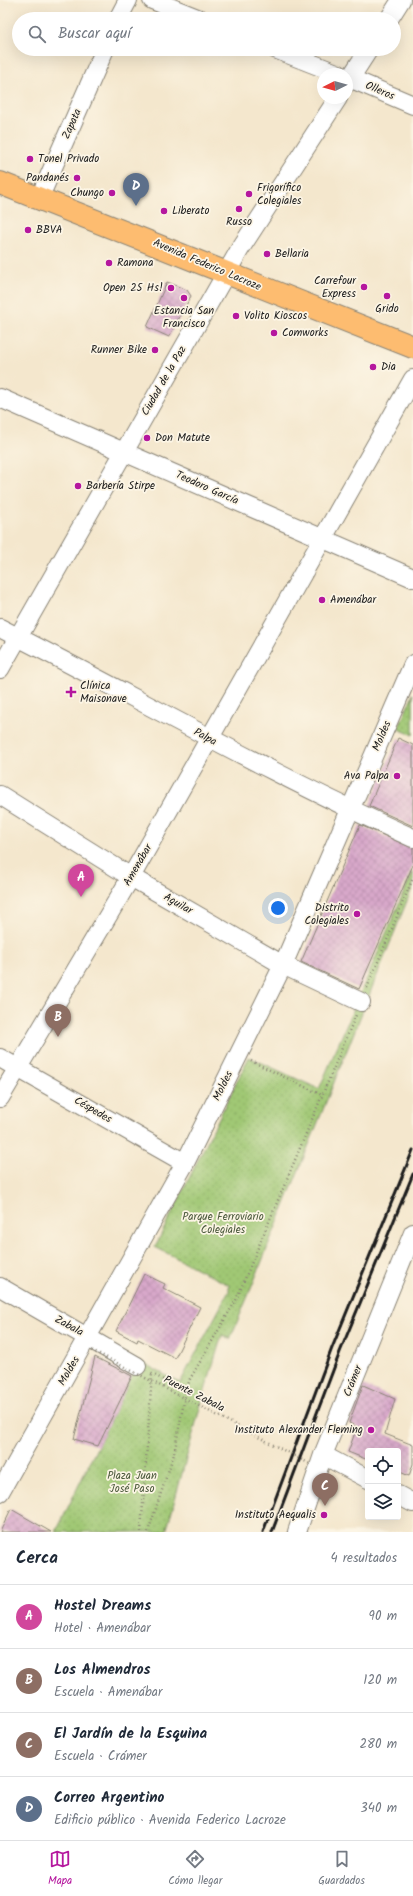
<!DOCTYPE html>
<html lang="es">
<head>
<meta charset="utf-8">
<style>
	:root { --surface:#fff; --page:#f6f6f7; --text:#1f2937; --muted:#747a83; --line:#e0e1e3; --accent:#b5179e }
	body { margin:0; font-family:Kalam,sans-serif; background:var(--page); color:var(--text) }
	.controls { position:absolute; right:12px; bottom:12px; display:grid; overflow:hidden; border-radius:4px; box-shadow:0 4px 16px #0002 }
	.controls button { width:36px; height:36px; display:grid; place-items:center; padding:0; border:0; border-bottom:1px solid var(--line); background:var(--surface); color:var(--text); font:20px sans-serif }
	.compass { position:absolute; left:317px; top:68px; width:36px; height:36px; border-radius:50%; background:var(--surface); box-shadow:0 4px 16px #0002; rotate:265deg }
	.you { position:absolute; left:278px; top:908px; width:14px; height:14px; margin:-10px; border:3px solid #fff; border-radius:50%; background:#1a73e8; box-shadow:0 0 0 6px #1a73e833 }
	.badge { display:grid; place-items:center; width:26px; height:26px; border-radius:50%; background:var(--accent); color:#fff; font-size:13px; font-weight:700 }
	.pin { position:absolute; translate:-50% -33px; filter:drop-shadow(0 1px 2px #0008) }
	.pin::after { content:''; position:absolute; top:21px; width:14px; height:12px; background:inherit; clip-path:polygon(0 0,100% 0,50% 100%) }
	.list { margin:0; padding:0; list-style:none }
	h2 { display:flex; justify-content:space-between; align-items:center; height:52px; margin:0; padding:0 16px; font-size:17px }
	h2 small { font-size:13px; font-weight:400; color:var(--muted) }
	.list li { display:grid; grid-template-columns:26px 1fr auto; gap:12px; align-items:center; box-sizing:border-box; height:64px; padding:0 16px; border-top:1px solid var(--line) }
	.list b { display:block; font-size:15px; white-space:nowrap }
	.list p { margin:0; font-size:13px; white-space:nowrap; color:var(--muted) }
	.list em { font-size:13px; font-style:normal; color:var(--muted) }
	.icon { flex:none; width:22px; height:22px; fill:none; stroke:currentColor; stroke-width:2; stroke-linecap:round; stroke-linejoin:round }
	.map { position:relative; flex:none; width:413px; height:1532px; overflow:hidden }
	.search { position:absolute; background:var(--surface); box-shadow:0 4px 16px #0002; left:12px; right:12px; top:12px; height:44px; display:flex; align-items:center; gap:10px; box-sizing:border-box; padding:0 14px; border-radius:22px; color:var(--muted); font-size:15px }
	.sheet { height:308px; background:var(--surface) }
	nav { display:flex; justify-content:space-around; align-items:center; box-sizing:border-box; height:56px; border-top:1px solid var(--line); background:var(--surface); font-size:11px; color:var(--muted) }
	nav a { display:grid; justify-items:center; gap:2px }
	nav .on { color:var(--accent) }
	.map>svg:first-child { display:block }
	.park { fill:url(#park-dots); stroke:#5e7248 }
	.building { fill:url(#building-cross-hatch) }
	.lines { fill:none; stroke-linecap:round; stroke-linejoin:round }
	.minor-casing { stroke:#888274; stroke-width:20 }
	.major-casing { stroke:#888274; stroke-width:24 }
	.path { stroke:#888274; stroke-width:2.5; stroke-dasharray:1 3; stroke-linecap:butt }
	.minor { stroke:#fff; stroke-width:18 }
	.major { stroke:#fdbc70; stroke-width:22 }
	.rail { stroke:#1c1c1c; stroke-width:3 }
	.path-bridge { stroke:#888274; stroke-width:2.5; stroke-dasharray:1 3; stroke-linecap:butt }
	.poi-dot { fill:#b5179e; stroke:#fcf5e5; stroke-width:1.5 }
	.labels { text-anchor:middle; dominant-baseline:central; stroke-width:3.5; stroke-linejoin:round; paint-order:stroke }
	.street-label { font-size:11px; fill:#1c1c1c; stroke:#fcf5e5 }
	.poi-label { font-size:11px; fill:#1c1c1c; stroke:#fcf5e5; text-anchor:start }
	.park-label { font-size:11px; fill:#4a583b; stroke:#fcf5e5 }
</style>
</head>
<body>
<div class="map">
<svg width="413" height="1532" viewBox="0 0 413 1532">
	<defs>
		<pattern id="park-dots" width="8" height="8" patternUnits="userSpaceOnUse"><rect width="8" height="8" fill="#a0c874"/><path d="M2 2h.1M6 6h.1" fill="none" stroke="#89ab64" stroke-width="1.8" stroke-linecap="round"/></pattern>
		<pattern id="building-cross-hatch" width="8" height="8" patternUnits="userSpaceOnUse"><rect width="8" height="8" fill="#d8a8ca"/><path d="M0 0l8 8M0 8l8-8" fill="none" stroke="#b990ad"/></pattern>
	</defs>
	<rect width="100%" height="100%" fill="#fcf5e5"/>
	<filter id="ink" filterUnits="userSpaceOnUse"><feTurbulence type="fractalNoise" baseFrequency=".025" numOctaves="2"/><feDisplacementMap in="SourceGraphic" scale="8" xChannelSelector="R" yChannelSelector="G"/><feConvolveMatrix kernelMatrix="1 2 1 2 8 2 1 2 1" color-interpolation-filters="sRGB"/></filter>
	<filter id="wash" filterUnits="userSpaceOnUse"><feTurbulence type="fractalNoise" baseFrequency=".012" numOctaves="4" result="noise"/><feDisplacementMap in="SourceGraphic" scale="16" xChannelSelector="R" yChannelSelector="G"/><feGaussianBlur stdDeviation="0.9" result="paint"/><feColorMatrix in="noise" values="0 0 0 0 0 0 0 0 0 0 0 0 0 0 0 0 0 1.4 0 .05"/><feComposite in="paint" operator="in"/></filter>
	<g filter="url(#wash)">
		<rect width="100%" height="100%" fill="#f4e7cd"/>
		<path class="park" d="M 413,694 L 413,735 L 398,729 Z
			M 413,871 L 413,886 L 248,1296 L 230,1339 L 222,1335 L 203,1397 L 166,1532 L 56,1532 L 139,1361 L 180,1383 L 229,1291 L 229,1285 L 155,1247 L 249,1057 L 319,1089 Z"/>
		<g id="blocks">
			<path class="building" d="M 167,282 L 187,290 L 191,296 L 169,337 L 147,327 Z
				M 398,738 L 413,745 L 413,826 L 369,806 Z
				M 360,825 L 413,848 L 413,865 L 359,989 L 301,962 Z
				M 144,1274 L 165,1284 L 163,1288 L 200,1307 L 175,1358 L 138,1339 L 137,1342 L 116,1331 Z
				M 95,1357 L 132,1376 L 98,1446 L 74,1439 Z
				M 363,1385 L 395,1399 L 385,1434 L 413,1445 L 413,1464 L 409,1476 L 398,1471 L 398,1451 L 368,1451 L 368,1460 L 348,1452 L 357,1427 L 349,1423 Z
				M 11,1509 L 51,1532 L 0,1532 Z"/>
		</g>
	</g>
	<g filter="url(#ink)">
		<use href="#blocks" fill-opacity="0" stroke="#888274" stroke-width="1"/>
		<g class="lines">
			<defs>
				<path id="minor" d="M 152,0 L 200,19
					M 118,19 L 128,0
					M 389,19 L 401,0
					M 275,49 L 339,74
					M 347,77 L 413,105
					M 347,83 L 369,49
					M 39,199 L 105,49
					M 0,398 L 413,578
					M 0,628 C 138,698 272,775 413,838
					M 0,669 L 240,249 L 338,98
					M 0,795 L 131,877 L 283,965 L 361,1002
					M 0,1058 L 185,1163
					M 0,1098 L 131,877 L 413,379
					M 0,1287 L 137,1366
					M 323,1455 L 368,1479
					M 0,1492 L 185,1163 L 283,965 L 413,664
					M 398,1495 L 413,1503
					M 297,1532 L 323,1455 L 413,1233"/>
				<path id="major" d="M 0,183 C 138,237 275,293 413,347"/>
			</defs>
			<use href="#minor" class="minor-casing"/>
			<use href="#major" class="major-casing"/>
			<path class="path" d="M 367,988 L 413,878
				M 251,1061 L 322,1095
				M 186,1391 L 190,1379 L 236,1300 L 356,1015
				M 141,1532 L 152,1374
				M 148,1532 L 174,1454 L 186,1391 L 150,1373"/>
			<use href="#minor" class="minor"/>
			<use href="#major" class="major"/>
			<path class="rail" d="M 263,1532 L 332,1348 L 413,1150
				M 272,1532 L 340,1352 L 413,1174"/>
			<path class="path-bridge" d="M 92,1350 L 310,1464"/>
		</g>
	</g>
	<g class="poi-dot">
		<circle cx="30" cy="159" r="4"/>
		<circle cx="77" cy="178" r="4"/>
		<circle cx="112" cy="193" r="4"/>
		<circle cx="249" cy="194" r="4"/>
		<circle cx="239" cy="209" r="4"/>
		<circle cx="164" cy="211" r="4"/>
		<circle cx="28" cy="230" r="4"/>
		<circle cx="267" cy="254" r="4"/>
		<circle cx="109" cy="263" r="4"/>
		<circle cx="364" cy="287" r="4"/>
		<circle cx="171" cy="288" r="4"/>
		<circle cx="387" cy="296" r="4"/>
		<circle cx="184" cy="298" r="4"/>
		<circle cx="236" cy="316" r="4"/>
		<circle cx="274" cy="333" r="4"/>
		<circle cx="155" cy="350" r="4"/>
		<circle cx="373" cy="367" r="4"/>
		<circle cx="147" cy="438" r="4"/>
		<circle cx="78" cy="486" r="4"/>
		<circle cx="322" cy="600" r="4"/>
		<path d="M69 686h4v4h4v4h-4v4h-4v-4h-4v-4h4z"/>
		<circle cx="397" cy="776" r="4"/>
		<circle cx="357" cy="914" r="4"/>
		<circle cx="371" cy="1430" r="4"/>
		<circle cx="324" cy="1515" r="4"/>
	</g>
	<g class="labels">
		<g class="street-label">
			<text transform="translate(380 91) rotate(23)">Olleros</text>
			<text transform="translate(72 124) rotate(-66)">Zapata</text>
			<text transform="translate(207 265) rotate(23)">Avenida Federico Lacroze</text>
			<text transform="translate(164 381) rotate(-60)">Ciudad de la Paz</text>
			<text transform="translate(207 488) rotate(24)">Teodoro García</text>
			<text transform="translate(382 736) rotate(-67)">Moldes</text>
			<text transform="translate(205 737) rotate(28)">Palpa</text>
			<text transform="translate(138 865) rotate(-60)">Amenábar</text>
			<text transform="translate(178 904) rotate(30)">Aguilar</text>
			<text transform="translate(223 1086) rotate(-64)">Moldes</text>
			<text transform="translate(93 1110) rotate(30)">Céspedes</text>
			<text transform="translate(69 1326) rotate(29)">Zabala</text>
			<text transform="translate(69 1371) rotate(-60)">Moldes</text>
			<text transform="translate(353 1381) rotate(-68)">Crámer</text>
			<text transform="translate(194 1394) rotate(27)">Puente Zabala</text>
		</g>
		<g class="poi-label">
			<text x="38" y="159">Tonel Privado</text>
			<text x="69" y="178" text-anchor="end">Pandanés</text>
			<text x="257" y="188">Frigorífico<tspan x="257" dy="13">Colegiales</tspan></text>
			<text x="104" y="193" text-anchor="end">Chungo</text>
			<text x="172" y="211">Liberato</text>
			<text x="239" y="222" text-anchor="middle">Russo</text>
			<text x="36" y="230">BBVA</text>
			<text x="275" y="254">Bellaria</text>
			<text x="117" y="263">Ramona</text>
			<text x="356" y="281" text-anchor="end">Carrefour<tspan x="356" dy="13">Express</tspan></text>
			<text x="163" y="288" text-anchor="end">Open 25 Hs!</text>
			<text x="387" y="309" text-anchor="middle">Grido</text>
			<text x="184" y="311" text-anchor="middle">Estancia San<tspan x="184" dy="13">Francisco</tspan></text>
			<text x="244" y="316">Volito Kioscos</text>
			<text x="282" y="333">Comworks</text>
			<text x="147" y="350" text-anchor="end">Runner Bike</text>
			<text x="381" y="367">Dia</text>
			<text x="155" y="438">Don Matute</text>
			<text x="86" y="486">Barbería Stirpe</text>
			<text x="330" y="600">Amenábar</text>
			<text x="80" y="686">Clínica<tspan x="80" dy="13">Maisonave</tspan></text>
			<text x="389" y="776" text-anchor="end">Ava Palpa</text>
			<text x="349" y="908" text-anchor="end">Distrito<tspan x="349" dy="13">Colegiales</tspan></text>
			<text x="363" y="1430" text-anchor="end">Instituto Alexander Fleming</text>
			<text x="316" y="1515" text-anchor="end">Instituto Aequalis</text>
		</g>
		<g class="park-label">
			<text x="223" y="1217">Parque Ferroviario<tspan x="223" dy="13">Colegiales</tspan></text>
			<text x="132" y="1476">Plaza Juan<tspan x="132" dy="13">José Paso</tspan></text>
		</g>
	</g>
</svg>
<div class="controls">
<button><svg class="icon" aria-label="locate" viewBox="0 0 24 24"><circle cx="12" cy="12" r="6"/><path d="M12 2v4M12 18v4M2 12h4M18 12h4"/></svg></button>
<button><svg class="icon" aria-label="layers" viewBox="0 0 24 24"><path d="M12 4l9 5-9 5-9-5zM3 14l9 5 9-5"/></svg></button>
</div>
<svg class="compass" viewBox="-18 -18 36 36"><path d="M0-13l5 13h-10z" fill="#e53935"/><path d="M0 13l5-13h-10z" fill="#747a83"/></svg>
<div class="you"></div>
<div class="pin badge" style="left:81px;top:897px;background:#d1479c">A</div>
<div class="pin badge" style="left:58px;top:1037px;background:#8d6e63">B</div>
<div class="pin badge" style="left:325px;top:1506px;background:#8d6e63">C</div>
<div class="pin badge" style="left:136px;top:206px;background:#5c6f8a">D</div>
<div class="search"><svg class="icon" aria-label="search" viewBox="0 0 24 24"><circle cx="10" cy="10" r="6"/><path d="M15 15l6 6"/></svg>Buscar aquí</div>
</div>
<section class="sheet">
<h2>Cerca<small>4 resultados</small></h2>
<ul class="list">
<li><span class="badge" style="background:#d1479c">A</span><div><b>Hostel Dreams</b><p>Hotel · Amenábar</p></div><em>90 m</em></li>
<li><span class="badge" style="background:#8d6e63">B</span><div><b>Los Almendros</b><p>Escuela · Amenábar</p></div><em>120 m</em></li>
<li><span class="badge" style="background:#8d6e63">C</span><div><b>El Jardín de la Esquina</b><p>Escuela · Crámer</p></div><em>280 m</em></li>
<li><span class="badge" style="background:#5c6f8a">D</span><div><b>Correo Argentino</b><p>Edificio público · Avenida Federico Lacroze</p></div><em>340 m</em></li>
</ul>
</section>
<nav>
<a class="on"><svg class="icon" aria-label="map" viewBox="0 0 24 24"><path d="M3 6l6-2 6 2 6-2v14l-6 2-6-2-6 2zM9 4v14M15 6v14"/></svg>Mapa</a>
<a><svg class="icon" aria-label="directions" viewBox="0 0 24 24"><path d="M12 3l9 9-9 9-9-9zM9 14v-3h6M13 9l2 2-2 2"/></svg>Cómo llegar</a>
<a><svg class="icon" aria-label="saved" viewBox="0 0 24 24"><path d="M7 4h10v16l-5-4-5 4z"/></svg>Guardados</a>
</nav>
</body>
</html>
